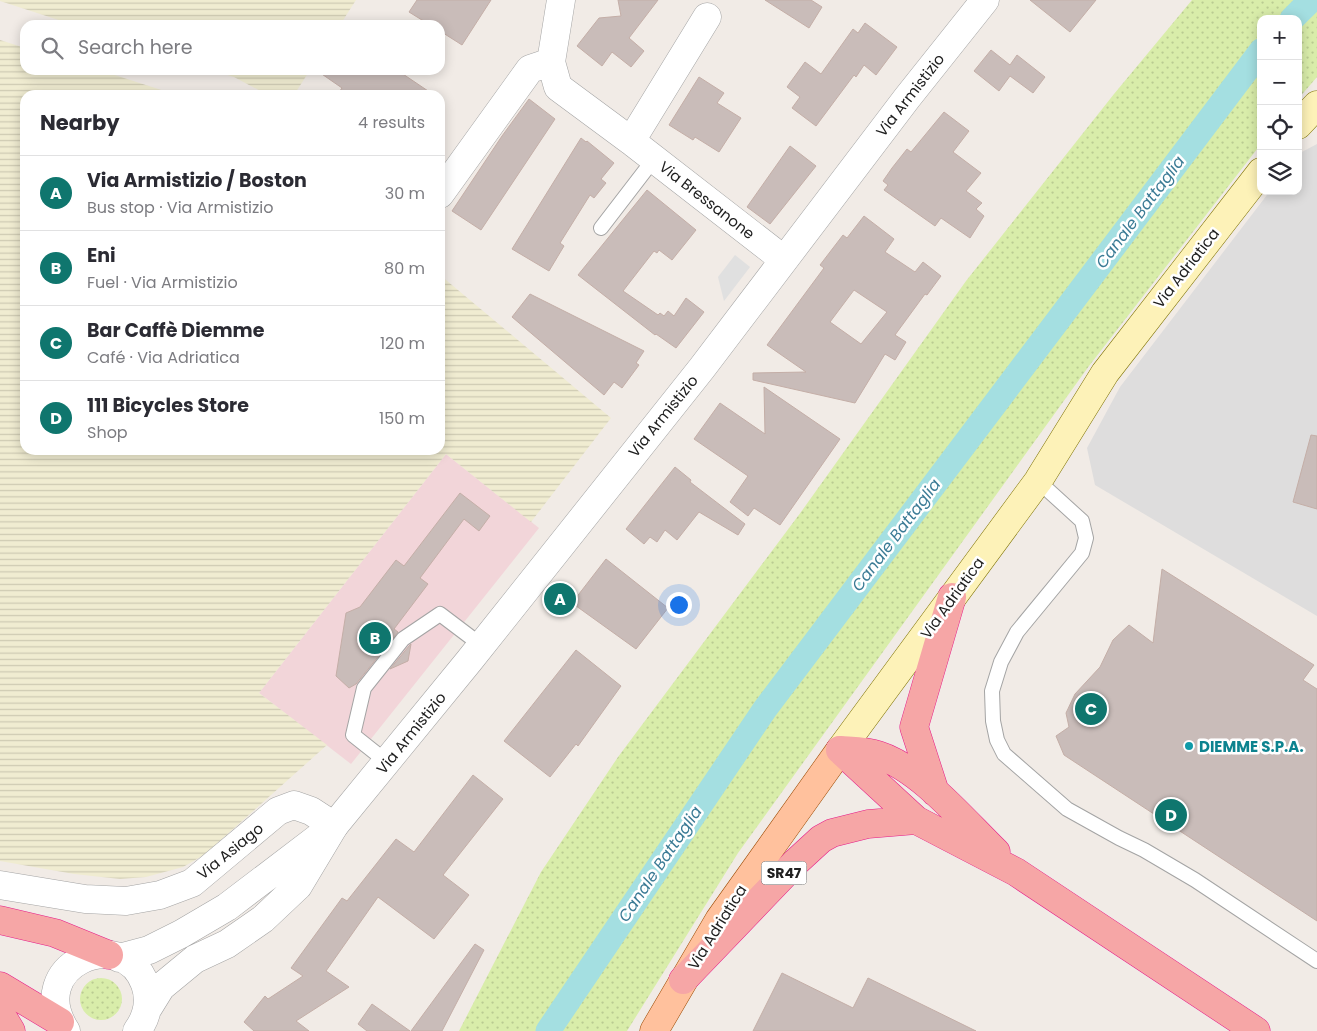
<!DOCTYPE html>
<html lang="en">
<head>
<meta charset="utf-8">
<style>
	:root { --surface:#fff; --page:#f2f2f3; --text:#2b2b33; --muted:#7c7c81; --line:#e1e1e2; --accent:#0f766e }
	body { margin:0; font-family:Poppins,sans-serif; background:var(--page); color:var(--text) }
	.controls { position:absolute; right:15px; top:15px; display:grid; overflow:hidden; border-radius:10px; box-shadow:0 2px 12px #0003 }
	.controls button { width:45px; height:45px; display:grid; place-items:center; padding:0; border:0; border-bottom:1px solid var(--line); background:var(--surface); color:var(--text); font:25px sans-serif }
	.you { position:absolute; left:678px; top:604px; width:18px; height:18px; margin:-12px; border:4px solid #fff; border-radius:50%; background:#1a73e8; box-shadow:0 0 0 8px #1a73e833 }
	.badge { display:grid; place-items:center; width:32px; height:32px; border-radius:50%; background:var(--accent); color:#fff; font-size:16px; font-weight:700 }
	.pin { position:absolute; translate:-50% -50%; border:2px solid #fff; box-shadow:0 1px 5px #0006 }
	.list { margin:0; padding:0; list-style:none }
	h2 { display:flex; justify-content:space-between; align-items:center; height:65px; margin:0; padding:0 20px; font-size:21px }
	h2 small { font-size:16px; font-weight:400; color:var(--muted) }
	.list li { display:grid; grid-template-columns:32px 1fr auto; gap:15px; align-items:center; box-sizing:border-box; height:75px; padding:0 20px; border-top:1px solid var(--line) }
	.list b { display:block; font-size:19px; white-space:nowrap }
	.list p { margin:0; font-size:16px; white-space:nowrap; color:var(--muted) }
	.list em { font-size:16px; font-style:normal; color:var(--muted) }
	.icon { flex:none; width:28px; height:28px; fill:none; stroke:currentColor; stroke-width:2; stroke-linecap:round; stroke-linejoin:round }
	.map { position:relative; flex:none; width:1317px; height:1031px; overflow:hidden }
	.search { position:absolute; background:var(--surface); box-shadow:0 2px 12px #0003; left:20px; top:20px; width:425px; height:55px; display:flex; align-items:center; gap:12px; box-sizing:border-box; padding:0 18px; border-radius:15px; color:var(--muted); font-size:19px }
	.panel { position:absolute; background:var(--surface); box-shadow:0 2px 12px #0003; left:20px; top:90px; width:425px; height:365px; border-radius:15px }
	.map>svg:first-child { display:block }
	.residential { fill:#dedddd }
	.commercial { fill:#f2d5d9 }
	.farmland { fill:url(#farmland-rules) }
	.grass { fill:url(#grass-dots) }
	.parking { fill:#e0e0e0 }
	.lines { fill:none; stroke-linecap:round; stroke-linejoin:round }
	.canal { stroke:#a4dfe1; stroke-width:25 }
	.building { fill:#c9bcb9; stroke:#c4aea7; fill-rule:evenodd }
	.service-casing { stroke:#a4a4a4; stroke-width:16 }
	.minor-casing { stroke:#a4a4a4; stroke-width:29 }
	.tertiary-casing { stroke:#a4a4a4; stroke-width:29 }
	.secondary-casing { stroke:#7e7200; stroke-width:29 }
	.primary-casing { stroke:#9c4900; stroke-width:29 }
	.trunk-casing { stroke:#e51d8a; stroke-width:29 }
	.service { stroke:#fff; stroke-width:14 }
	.minor { stroke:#fff; stroke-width:28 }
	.tertiary { stroke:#fff; stroke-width:28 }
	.secondary { stroke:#fdf2b8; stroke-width:28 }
	.primary { stroke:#ffc19d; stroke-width:28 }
	.trunk { stroke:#f6a6a6; stroke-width:28 }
	.culture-dot { fill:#0f9aa8; stroke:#fff; stroke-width:2 }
	.labels { text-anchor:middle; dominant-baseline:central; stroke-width:5; stroke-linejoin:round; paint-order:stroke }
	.shield { fill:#fff; stroke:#636363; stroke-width:1 }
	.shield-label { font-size:14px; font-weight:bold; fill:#202020 }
	.street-label { font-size:15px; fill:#202020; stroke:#fff }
	.culture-label { font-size:15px; font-weight:bold; fill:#0d838f; stroke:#fff; text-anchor:start }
	.water-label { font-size:16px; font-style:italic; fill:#3b7b95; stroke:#fff }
</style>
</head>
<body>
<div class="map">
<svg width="1317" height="1031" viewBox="0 0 1317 1031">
	<defs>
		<pattern id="farmland-rules" width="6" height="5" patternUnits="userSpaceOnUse" patternTransform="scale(1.25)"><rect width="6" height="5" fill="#f0ecd1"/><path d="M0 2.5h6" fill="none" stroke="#cecab3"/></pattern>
		<pattern id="grass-dots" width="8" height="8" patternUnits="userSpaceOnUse" patternTransform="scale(1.25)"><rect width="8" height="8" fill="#d9edaa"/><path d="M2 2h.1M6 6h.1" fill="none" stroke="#bacb92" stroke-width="1.8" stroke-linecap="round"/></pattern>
	</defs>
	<rect width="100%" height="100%" fill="#f1ebe6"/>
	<path class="residential" d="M 1317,144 L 1317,616 L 1095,485 L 1087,448 L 1120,387 L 1270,191 L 1298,191 L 1298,154 Z"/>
	<path class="commercial" d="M 446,454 L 539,528 L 351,764 L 259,693 Z"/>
	<path class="farmland" d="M 0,0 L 356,0 L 340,25 L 74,25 L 0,1 Z
		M 0,40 L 25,48 L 25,70 L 99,70 L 177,95 L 25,95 L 25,450 L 440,450 L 440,275 L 611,418 L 531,522 L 446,454 L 259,693 L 327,745 L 204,855 L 183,867 L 146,877 L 120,879 L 74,874 L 0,861 Z
		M 212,70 L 310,70 L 294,95 L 268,95 L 234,77 Z"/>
	<path class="grass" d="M 1192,0 L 1317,0 L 1317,77 L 1298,99 L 1298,19 L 1261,19 L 1261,144 L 1089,366 L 738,853 L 627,1031 L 459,1031 L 541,872 L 618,757 L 801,512 L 966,281 L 1114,94 Z
		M80 999a21 21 0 1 1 42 0a21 21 0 1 1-42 0Z"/>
	<path class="parking" d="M 735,255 L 750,267 L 724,301 L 718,277 Z"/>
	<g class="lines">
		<path class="canal" d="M 1292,19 L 1311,0
			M 548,1031 L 765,709 L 1261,51"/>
	</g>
	<path class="building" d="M 417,0 L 491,0 L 462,45 L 440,31 L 440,25 L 430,25 L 409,12 Z
		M 618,0 L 658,0 L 629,38 L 644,51 L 631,67 L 612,52 L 602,66 L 577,46 L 599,18 L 621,16 Z
		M 765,0 L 811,0 L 822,7 L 809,28 Z
		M 1030,0 L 1096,0 L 1070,32 Z
		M 865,23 L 897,47 L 876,75 L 864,65 L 856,77 L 854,75 L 816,126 L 792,108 L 800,97 L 787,87 L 805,62 L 821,74 L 853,29 L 858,33 Z
		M 991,50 L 1010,65 L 1017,55 L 1045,77 L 1033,93 L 1010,76 L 999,91 L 974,71 Z
		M 316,70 L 397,70 L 434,95 L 337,95 L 342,88 Z
		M 699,77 L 724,93 L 717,103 L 741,118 L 719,152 L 695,137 L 693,140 L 669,125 Z
		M 529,99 L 555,119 L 481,230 L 452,211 L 502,136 Z
		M 944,112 L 969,131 L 953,152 L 981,173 L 966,191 L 982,203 L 976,209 L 984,216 L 970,238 L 941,218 L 935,226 L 884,190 L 888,185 L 883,181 L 892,168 L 907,149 L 911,152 Z
		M 581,138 L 586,142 L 587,141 L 614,163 L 601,179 L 606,183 L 594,198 L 590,195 L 560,243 L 564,246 L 549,271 L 512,249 Z
		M 790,146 L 816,166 L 770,224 L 747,207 Z
		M 647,190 L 696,230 L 672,260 L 659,250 L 657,253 L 654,251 L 623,291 L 658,315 L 660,313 L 664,316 L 668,311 L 674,316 L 686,298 L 704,312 L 676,348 L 656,334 L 655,335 L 578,275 Z
		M 864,216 L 894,239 L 885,252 L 915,272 L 923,262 L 941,276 L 927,295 L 925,294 L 895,335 L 906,342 L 895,360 L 885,354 L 855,403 L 753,380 L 753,373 L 806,372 L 767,345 L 824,268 L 820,265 L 843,235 L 847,238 ZM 854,290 L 887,312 L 861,344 L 830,322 Z
		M 530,294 L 644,351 L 636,363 L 639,365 L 622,388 L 614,382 L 604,395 L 512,317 Z
		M 764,387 L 840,439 L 780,525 L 754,508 L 748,516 L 730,502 L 748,476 L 694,439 L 720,403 L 765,434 Z
		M 1311,435 L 1317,436 L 1317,509 L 1293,502 Z
		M 675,467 L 691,480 L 690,482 L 745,524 L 738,535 L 699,512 L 677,540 L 665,530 L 657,542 L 650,537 L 644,544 L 626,529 Z
		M 460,493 L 490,516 L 479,531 L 464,519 L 420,578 L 428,584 L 394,629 L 398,632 L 356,684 L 349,688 L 336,676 L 346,613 L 360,607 L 396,560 L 404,566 Z
		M 606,559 L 668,608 L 636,649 L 572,603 Z
		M 1162,569 L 1314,665 L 1303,680 L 1317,689 L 1317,921 L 1064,755 L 1056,736 L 1069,727 L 1066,713 L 1075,694 L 1100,667 L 1113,640 L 1129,625 L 1153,643 Z
		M 411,644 L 408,661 L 390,669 L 409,646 Z
		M 576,650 L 621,686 L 578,746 L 576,744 L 550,777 L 504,741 Z
		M 473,775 L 503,799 L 443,875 L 469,895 L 434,939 L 378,897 L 326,971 L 349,987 L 296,1021 L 309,1031 L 254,1031 L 244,1022 L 265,996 L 268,999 L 303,976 L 291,968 L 342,898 L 347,901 L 396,839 L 414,852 Z
		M 475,944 L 484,950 L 442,1031 L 411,1031 Z
		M 782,973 L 853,1008 L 868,978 L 976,1031 L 753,1031 Z
		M 372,1004 L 410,1031 L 367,1031 L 358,1024 Z"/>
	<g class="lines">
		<defs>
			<path id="service" d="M 601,228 L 654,159
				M 1038,481 L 1082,521 L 1086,538 L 1082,553 L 1017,632 L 1001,662 L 992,691 L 993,721 L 997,740 L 1004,754 L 1067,809 L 1119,838 L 1144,850 L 1195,880 L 1317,961
				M 387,762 L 353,735 L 364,688 L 403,639 L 440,614 L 481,645"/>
			<path id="minor" d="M 561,0 L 551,62 L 558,87 L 631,141 L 783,259
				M 631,141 L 707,17
				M 440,194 L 530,69 L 551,62
				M 0,885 L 85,899 L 126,901 L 160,895 L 192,883 L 278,811 L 294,805 L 311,811 L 334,826"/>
			<path id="tertiary" d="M 119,958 L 149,950 L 181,934 L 227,907 L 323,834
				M 148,1008 L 161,987 L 195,959 L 227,944 L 263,919 L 298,886 L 334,826 L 469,661 L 702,368 L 907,98 L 985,0
				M 66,1031 C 23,965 123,923 145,984 C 151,1001 147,1017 137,1031"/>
			<path id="secondary" d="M 1298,125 L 1317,105
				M 840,750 L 1038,481 L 1105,373 L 1261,172"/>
			<path id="primary" d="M 654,1031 L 719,920 L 840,750"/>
			<path id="trunk" d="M 840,750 L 916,820 L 1016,872 L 1256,1031
				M 840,750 C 852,751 866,751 878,755 C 920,768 964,821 996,852
				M 935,792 L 914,727 L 952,597
				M 0,920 L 55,933 L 109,955
				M 683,980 L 796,862 L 821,839 L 832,833 L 868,824 L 916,820
				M 0,986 L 60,1022
				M 0,1015 L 5,1021 L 11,1031"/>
		</defs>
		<use href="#service" class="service-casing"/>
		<use href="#minor" class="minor-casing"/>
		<use href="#tertiary" class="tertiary-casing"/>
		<use href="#secondary" class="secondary-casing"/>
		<use href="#primary" class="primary-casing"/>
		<use href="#trunk" class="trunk-casing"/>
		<use href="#service" class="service"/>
		<use href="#minor" class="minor"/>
		<use href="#tertiary" class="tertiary"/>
		<use href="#secondary" class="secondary"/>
		<use href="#primary" class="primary"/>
		<use href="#trunk" class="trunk"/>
	</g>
	<circle class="culture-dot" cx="1189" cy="746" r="5"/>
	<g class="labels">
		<rect class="shield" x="761.5" y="861.5" width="45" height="23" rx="4"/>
		<g class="shield-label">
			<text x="784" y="873">SR47</text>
		</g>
		<g class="street-label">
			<text transform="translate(910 95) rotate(-52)">Via Armistizio</text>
			<text transform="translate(707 200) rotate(38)">Via Bressanone</text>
			<text transform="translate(1186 268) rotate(-52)">Via Adriatica</text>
			<text transform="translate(663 416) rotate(-51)">Via Armistizio</text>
			<text transform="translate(952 598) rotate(-54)">Via Adriatica</text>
			<text transform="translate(411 733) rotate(-51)">Via Armistizio</text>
			<text transform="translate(230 851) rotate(-39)">Via Asiago</text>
			<text transform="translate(717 927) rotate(-58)">Via Adriatica</text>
		</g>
		<g class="culture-label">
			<text x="1199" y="746">DIEMME S.P.A.</text>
		</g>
		<g class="water-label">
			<text transform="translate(1140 212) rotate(-53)">Canale Battaglia</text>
			<text transform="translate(896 535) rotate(-53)">Canale Battaglia</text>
			<text transform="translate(660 864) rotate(-56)">Canale Battaglia</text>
		</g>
	</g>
</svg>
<div class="controls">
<button>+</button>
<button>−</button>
<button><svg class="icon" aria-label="locate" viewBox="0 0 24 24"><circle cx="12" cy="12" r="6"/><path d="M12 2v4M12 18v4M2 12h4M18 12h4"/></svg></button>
<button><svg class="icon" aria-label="layers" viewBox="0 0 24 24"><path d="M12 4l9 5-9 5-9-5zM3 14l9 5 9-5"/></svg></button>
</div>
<div class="you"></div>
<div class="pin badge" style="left:560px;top:599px">A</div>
<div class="pin badge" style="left:375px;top:638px">B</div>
<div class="pin badge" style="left:1091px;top:709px">C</div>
<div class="pin badge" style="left:1171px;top:815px">D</div>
<div class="search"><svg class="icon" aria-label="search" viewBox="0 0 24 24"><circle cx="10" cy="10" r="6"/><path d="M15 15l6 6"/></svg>Search here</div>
<section class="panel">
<h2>Nearby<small>4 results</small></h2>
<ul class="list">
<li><span class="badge">A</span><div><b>Via Armistizio / Boston</b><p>Bus stop · Via Armistizio</p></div><em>30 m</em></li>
<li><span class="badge">B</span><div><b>Eni</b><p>Fuel · Via Armistizio</p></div><em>80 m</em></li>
<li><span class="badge">C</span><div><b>Bar Caffè Diemme</b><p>Café · Via Adriatica</p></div><em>120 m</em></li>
<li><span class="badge">D</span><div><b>111 Bicycles Store</b><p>Shop</p></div><em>150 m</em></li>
</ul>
</section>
</div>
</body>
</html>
